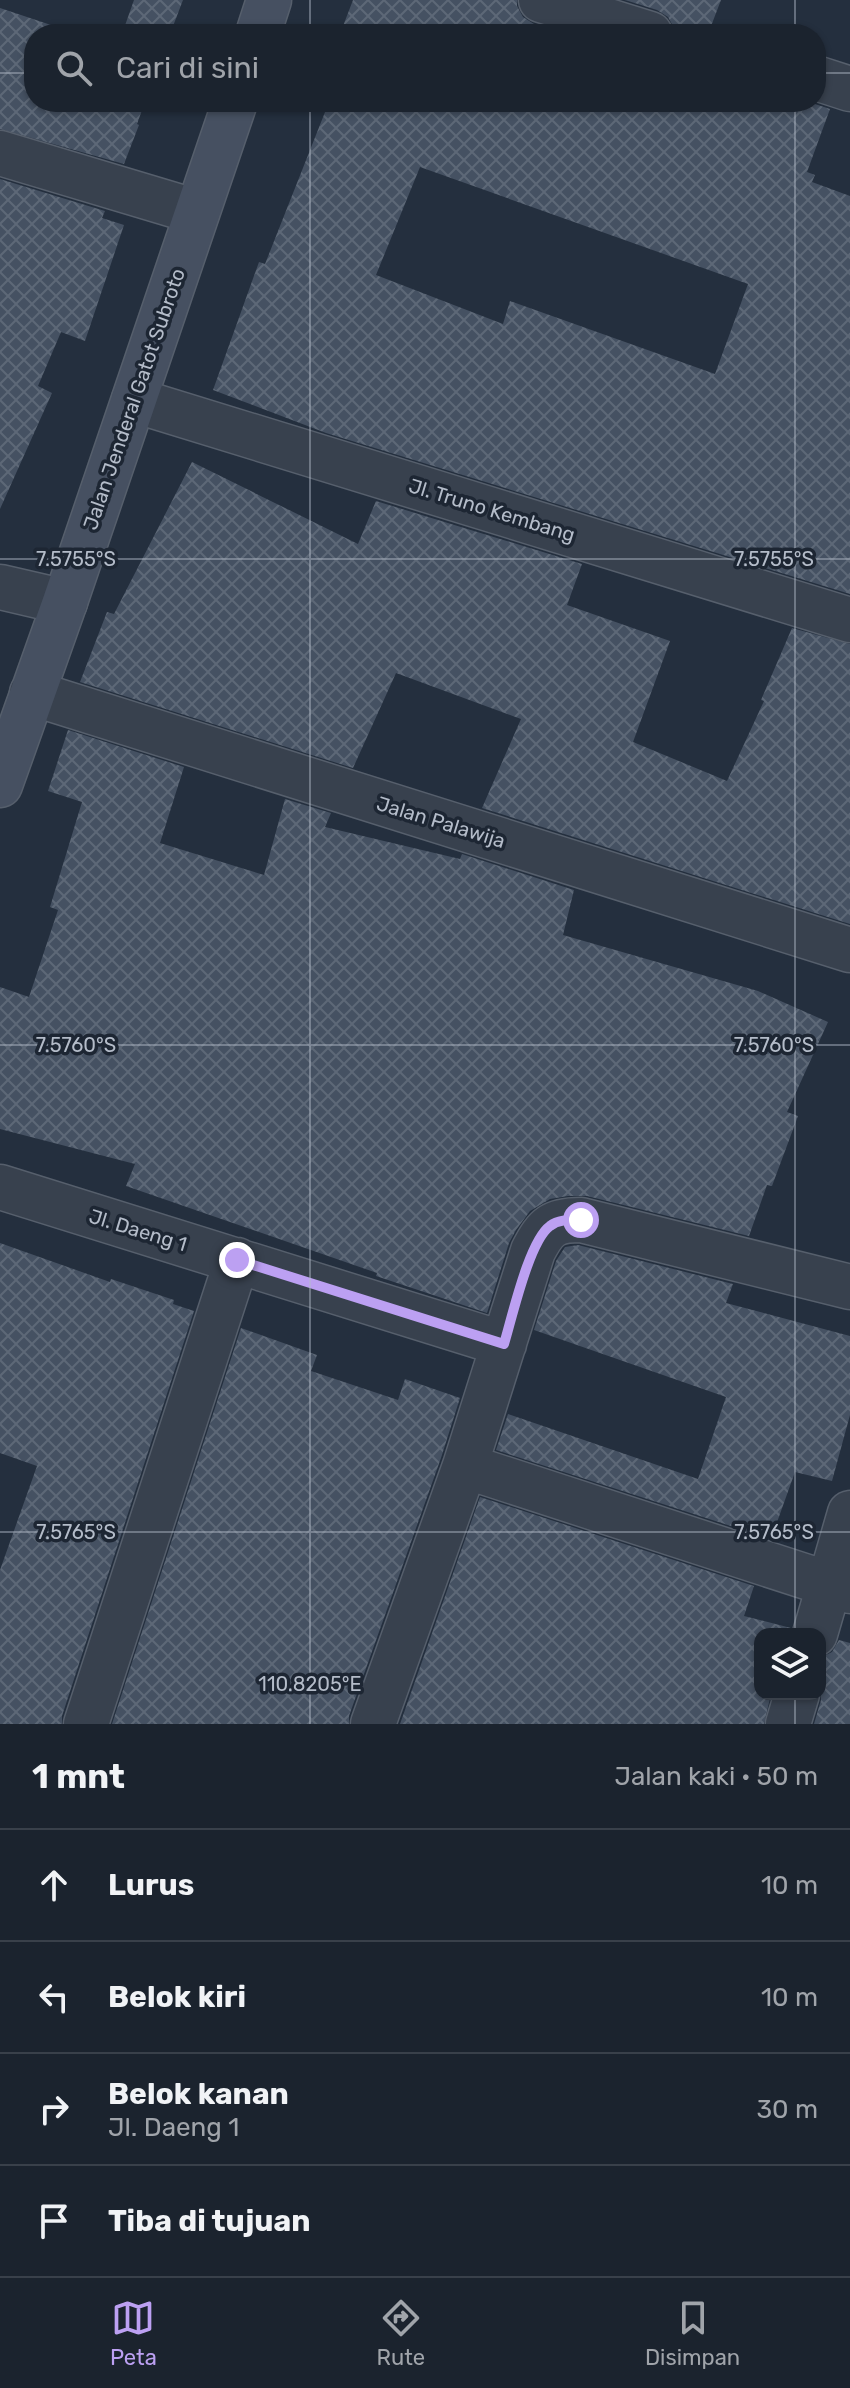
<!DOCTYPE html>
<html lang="id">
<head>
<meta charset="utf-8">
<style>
	:root { --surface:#1b232e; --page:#242b36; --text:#f1f3f6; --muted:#a0a4aa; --line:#39404a; --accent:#bca0f2 }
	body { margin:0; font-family:Rubik,sans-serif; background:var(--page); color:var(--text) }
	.controls { position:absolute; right:24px; bottom:24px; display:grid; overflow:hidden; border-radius:16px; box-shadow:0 2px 6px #0004 }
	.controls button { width:72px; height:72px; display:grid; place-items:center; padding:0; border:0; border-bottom:2px solid var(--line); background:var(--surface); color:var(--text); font:40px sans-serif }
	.stop { position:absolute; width:24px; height:24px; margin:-18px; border:6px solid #bca0f2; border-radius:50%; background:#fff }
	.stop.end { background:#bca0f2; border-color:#fff; box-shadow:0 2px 8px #0008 }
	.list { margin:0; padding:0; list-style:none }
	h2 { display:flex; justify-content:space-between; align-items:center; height:104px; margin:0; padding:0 32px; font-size:34px }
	h2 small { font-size:26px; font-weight:400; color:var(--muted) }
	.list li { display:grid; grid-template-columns:52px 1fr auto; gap:24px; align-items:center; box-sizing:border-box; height:112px; padding:0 32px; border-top:2px solid var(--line) }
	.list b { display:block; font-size:30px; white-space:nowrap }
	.list p { margin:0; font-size:26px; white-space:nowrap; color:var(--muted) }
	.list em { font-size:26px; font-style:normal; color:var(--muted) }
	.icon { flex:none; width:44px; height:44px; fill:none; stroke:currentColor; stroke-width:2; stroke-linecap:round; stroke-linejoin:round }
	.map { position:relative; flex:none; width:850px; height:1724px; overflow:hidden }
	.search { position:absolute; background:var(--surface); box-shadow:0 2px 6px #0004; left:24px; right:24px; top:24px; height:88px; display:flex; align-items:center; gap:20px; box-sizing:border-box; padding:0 28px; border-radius:32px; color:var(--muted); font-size:30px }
	.sheet { height:552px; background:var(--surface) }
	nav { display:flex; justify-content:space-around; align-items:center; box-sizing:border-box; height:112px; border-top:2px solid var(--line); background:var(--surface); font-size:22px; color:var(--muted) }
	nav a { display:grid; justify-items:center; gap:4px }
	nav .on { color:var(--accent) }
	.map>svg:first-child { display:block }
	.building { fill:url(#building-cross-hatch); fill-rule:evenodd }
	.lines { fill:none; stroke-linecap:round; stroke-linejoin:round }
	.minor-casing { stroke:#565f6c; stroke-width:47 }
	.secondary-casing { stroke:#565f6c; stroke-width:47 }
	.minor { stroke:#38414e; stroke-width:44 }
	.secondary { stroke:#465061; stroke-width:44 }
	.route { stroke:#bca0f2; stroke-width:10 }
	.ticks { fill:none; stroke:#b4bcc9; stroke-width:2; stroke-opacity:0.45 }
	.labels { text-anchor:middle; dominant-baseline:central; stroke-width:7; stroke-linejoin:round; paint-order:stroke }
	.street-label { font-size:20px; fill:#b4bcc9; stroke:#1d2633 }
	.ticks-label { font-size:20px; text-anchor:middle; fill:#b4bcc9; stroke:#1d2633; stroke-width:7; stroke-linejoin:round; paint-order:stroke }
</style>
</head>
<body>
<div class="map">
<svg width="850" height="1724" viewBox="0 0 850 1724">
	<defs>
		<pattern id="building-cross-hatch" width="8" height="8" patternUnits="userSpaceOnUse" patternTransform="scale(2)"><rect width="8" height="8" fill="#455162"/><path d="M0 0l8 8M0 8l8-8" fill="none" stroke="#5d6877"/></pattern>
	</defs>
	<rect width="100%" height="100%" fill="#242f3e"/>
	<path class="building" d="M 134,0 L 183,0 L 170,34 L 122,34 Z
		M 353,0 L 517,0 L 517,6 L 523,17 L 534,24 L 566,34 L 340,34 Z
		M 625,0 L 721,0 L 708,34 L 674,34 L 674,28 L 668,17 L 657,10 Z
		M 0,8 L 78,34 L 34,34 L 34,102 L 145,102 L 137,124 L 139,125 L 124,164 L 0,129 Z
		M 329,102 L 809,102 L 830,109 L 807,172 L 815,175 L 812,182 L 850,196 L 850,594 L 326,433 L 213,390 L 259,262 L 265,264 ZM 420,167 L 748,284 L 715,374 L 510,301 L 503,324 L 376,275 Z
		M 0,179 L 105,211 L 102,218 L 124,225 L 85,341 L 61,332 L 38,386 L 52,393 L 0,509 Z
		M 192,462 L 358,544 L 376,501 L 582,564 L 567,605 L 670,641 L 633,742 L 727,781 L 764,701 L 761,700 L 792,628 L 850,644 L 850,924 L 482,808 L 521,719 L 396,673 L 353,768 L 80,682 L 107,612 L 114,614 Z
		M 68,730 L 184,767 L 160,843 L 264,875 L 285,799 L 331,813 L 325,827 L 460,859 L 462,854 L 574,890 L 563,935 L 758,991 L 828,1022 L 787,1112 L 798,1116 L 772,1186 L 767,1185 L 749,1236 L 587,1196 L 568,1196 L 550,1199 L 530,1211 L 516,1230 L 509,1243 L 487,1313 L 376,1276 L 377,1273 L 126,1186 L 135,1164 L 0,1129 L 0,987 L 29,997 L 58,910 L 50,907 L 82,802 L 48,791 Z
		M 0,1243 L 110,1282 L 111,1279 L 174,1300 L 173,1304 L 194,1311 L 62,1716 L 62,1724 L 0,1724 L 0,1570 L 37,1466 L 0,1453 Z
		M 578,1245 L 733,1284 L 726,1303 L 850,1336 L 850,1415 L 832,1481 L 795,1472 L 771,1539 L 496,1450 L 508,1414 L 698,1479 L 726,1397 L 534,1330 L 556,1261 L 565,1247 Z
		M 241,1328 L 317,1355 L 311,1371 L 398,1400 L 405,1379 L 460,1398 L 441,1458 L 349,1716 L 349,1724 L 112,1724 Z
		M 480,1497 L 754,1586 L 744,1616 L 791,1628 L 791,1634 L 760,1634 L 760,1694 L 771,1694 L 764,1724 L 400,1724 Z
		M 839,1640 L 850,1643 L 850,1724 L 814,1724 L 821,1700 L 820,1658 L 832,1652 Z"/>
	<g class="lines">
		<defs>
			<path id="minor" d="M 541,0 L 650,34
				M 816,78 L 850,89
				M 0,153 L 197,212
				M 134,400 L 850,620
				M 0,587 L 65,602
				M 32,693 L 850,950
				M 0,1187 L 504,1344
				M 465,1466 L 850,1591
				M 815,1634 L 850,1513
				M 86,1724 L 237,1260
				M 373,1724 L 465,1466 L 533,1251 C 546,1226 553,1220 581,1220 L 850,1287
				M 788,1724 L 797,1694"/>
			<path id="secondary" d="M 258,34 L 269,0
				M 0,785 L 65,602 L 235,102"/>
		</defs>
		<use href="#minor" class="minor-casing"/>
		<use href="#secondary" class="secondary-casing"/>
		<use href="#minor" class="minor"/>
		<use href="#secondary" class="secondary"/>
	</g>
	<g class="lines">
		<path class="route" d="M 237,1260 L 504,1344 C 512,1318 529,1241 550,1226 C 559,1219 570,1220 581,1220"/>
	</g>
	<path class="ticks" d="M 310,0 L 310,34M 795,0 L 795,34M 0,73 L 34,73M 816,73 L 850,73M 310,102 L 310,1724M 795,102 L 795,1634M 0,559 L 850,559M 0,1045 L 850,1045M 0,1532 L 850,1532M 795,1694 L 795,1724"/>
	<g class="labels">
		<g class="street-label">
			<text transform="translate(134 399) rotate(-71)">Jalan Jenderal Gatot Subroto</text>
			<text transform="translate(492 510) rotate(17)">Jl. Truno Kembang</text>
			<text transform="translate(441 822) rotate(17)">Jalan Palawija</text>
			<text transform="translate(138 1230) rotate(17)">Jl. Daeng 1</text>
		</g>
	</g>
	<g class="ticks-label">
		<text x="76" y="566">7.5755°S</text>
		<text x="774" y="566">7.5755°S</text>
		<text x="76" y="1052">7.5760°S</text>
		<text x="774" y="1052">7.5760°S</text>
		<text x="76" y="1539">7.5765°S</text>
		<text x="774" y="1539">7.5765°S</text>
		<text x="310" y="1691">110.8205°E</text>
	</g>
</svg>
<div class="controls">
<button><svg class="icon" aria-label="layers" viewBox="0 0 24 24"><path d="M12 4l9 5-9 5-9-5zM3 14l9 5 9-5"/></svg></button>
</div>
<div class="stop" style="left:581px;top:1220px"></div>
<div class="stop end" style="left:237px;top:1260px"></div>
<div class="search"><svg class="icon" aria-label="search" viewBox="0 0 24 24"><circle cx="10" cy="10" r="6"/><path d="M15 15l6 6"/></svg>Cari di sini</div>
</div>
<section class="sheet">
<h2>1 mnt<small>Jalan kaki · 50 m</small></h2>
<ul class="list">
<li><svg class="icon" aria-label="ahead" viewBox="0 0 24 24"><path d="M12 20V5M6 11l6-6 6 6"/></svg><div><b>Lurus</b></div><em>10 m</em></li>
<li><svg class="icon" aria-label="left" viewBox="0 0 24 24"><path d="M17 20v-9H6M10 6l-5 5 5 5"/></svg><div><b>Belok kiri</b></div><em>10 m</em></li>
<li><svg class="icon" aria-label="right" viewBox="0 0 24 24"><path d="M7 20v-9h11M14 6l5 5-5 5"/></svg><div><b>Belok kanan</b><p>Jl. Daeng 1</p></div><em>30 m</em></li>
<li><svg class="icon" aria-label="arrive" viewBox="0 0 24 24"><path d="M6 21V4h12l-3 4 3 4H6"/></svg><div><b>Tiba di tujuan</b></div></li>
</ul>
</section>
<nav>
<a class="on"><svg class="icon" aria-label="map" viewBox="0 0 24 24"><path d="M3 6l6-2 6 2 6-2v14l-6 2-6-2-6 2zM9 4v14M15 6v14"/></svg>Peta</a>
<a><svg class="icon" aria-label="directions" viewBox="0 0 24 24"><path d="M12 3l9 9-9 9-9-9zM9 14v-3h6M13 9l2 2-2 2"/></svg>Rute</a>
<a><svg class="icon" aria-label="saved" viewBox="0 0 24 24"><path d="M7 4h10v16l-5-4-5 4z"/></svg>Disimpan</a>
</nav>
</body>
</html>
